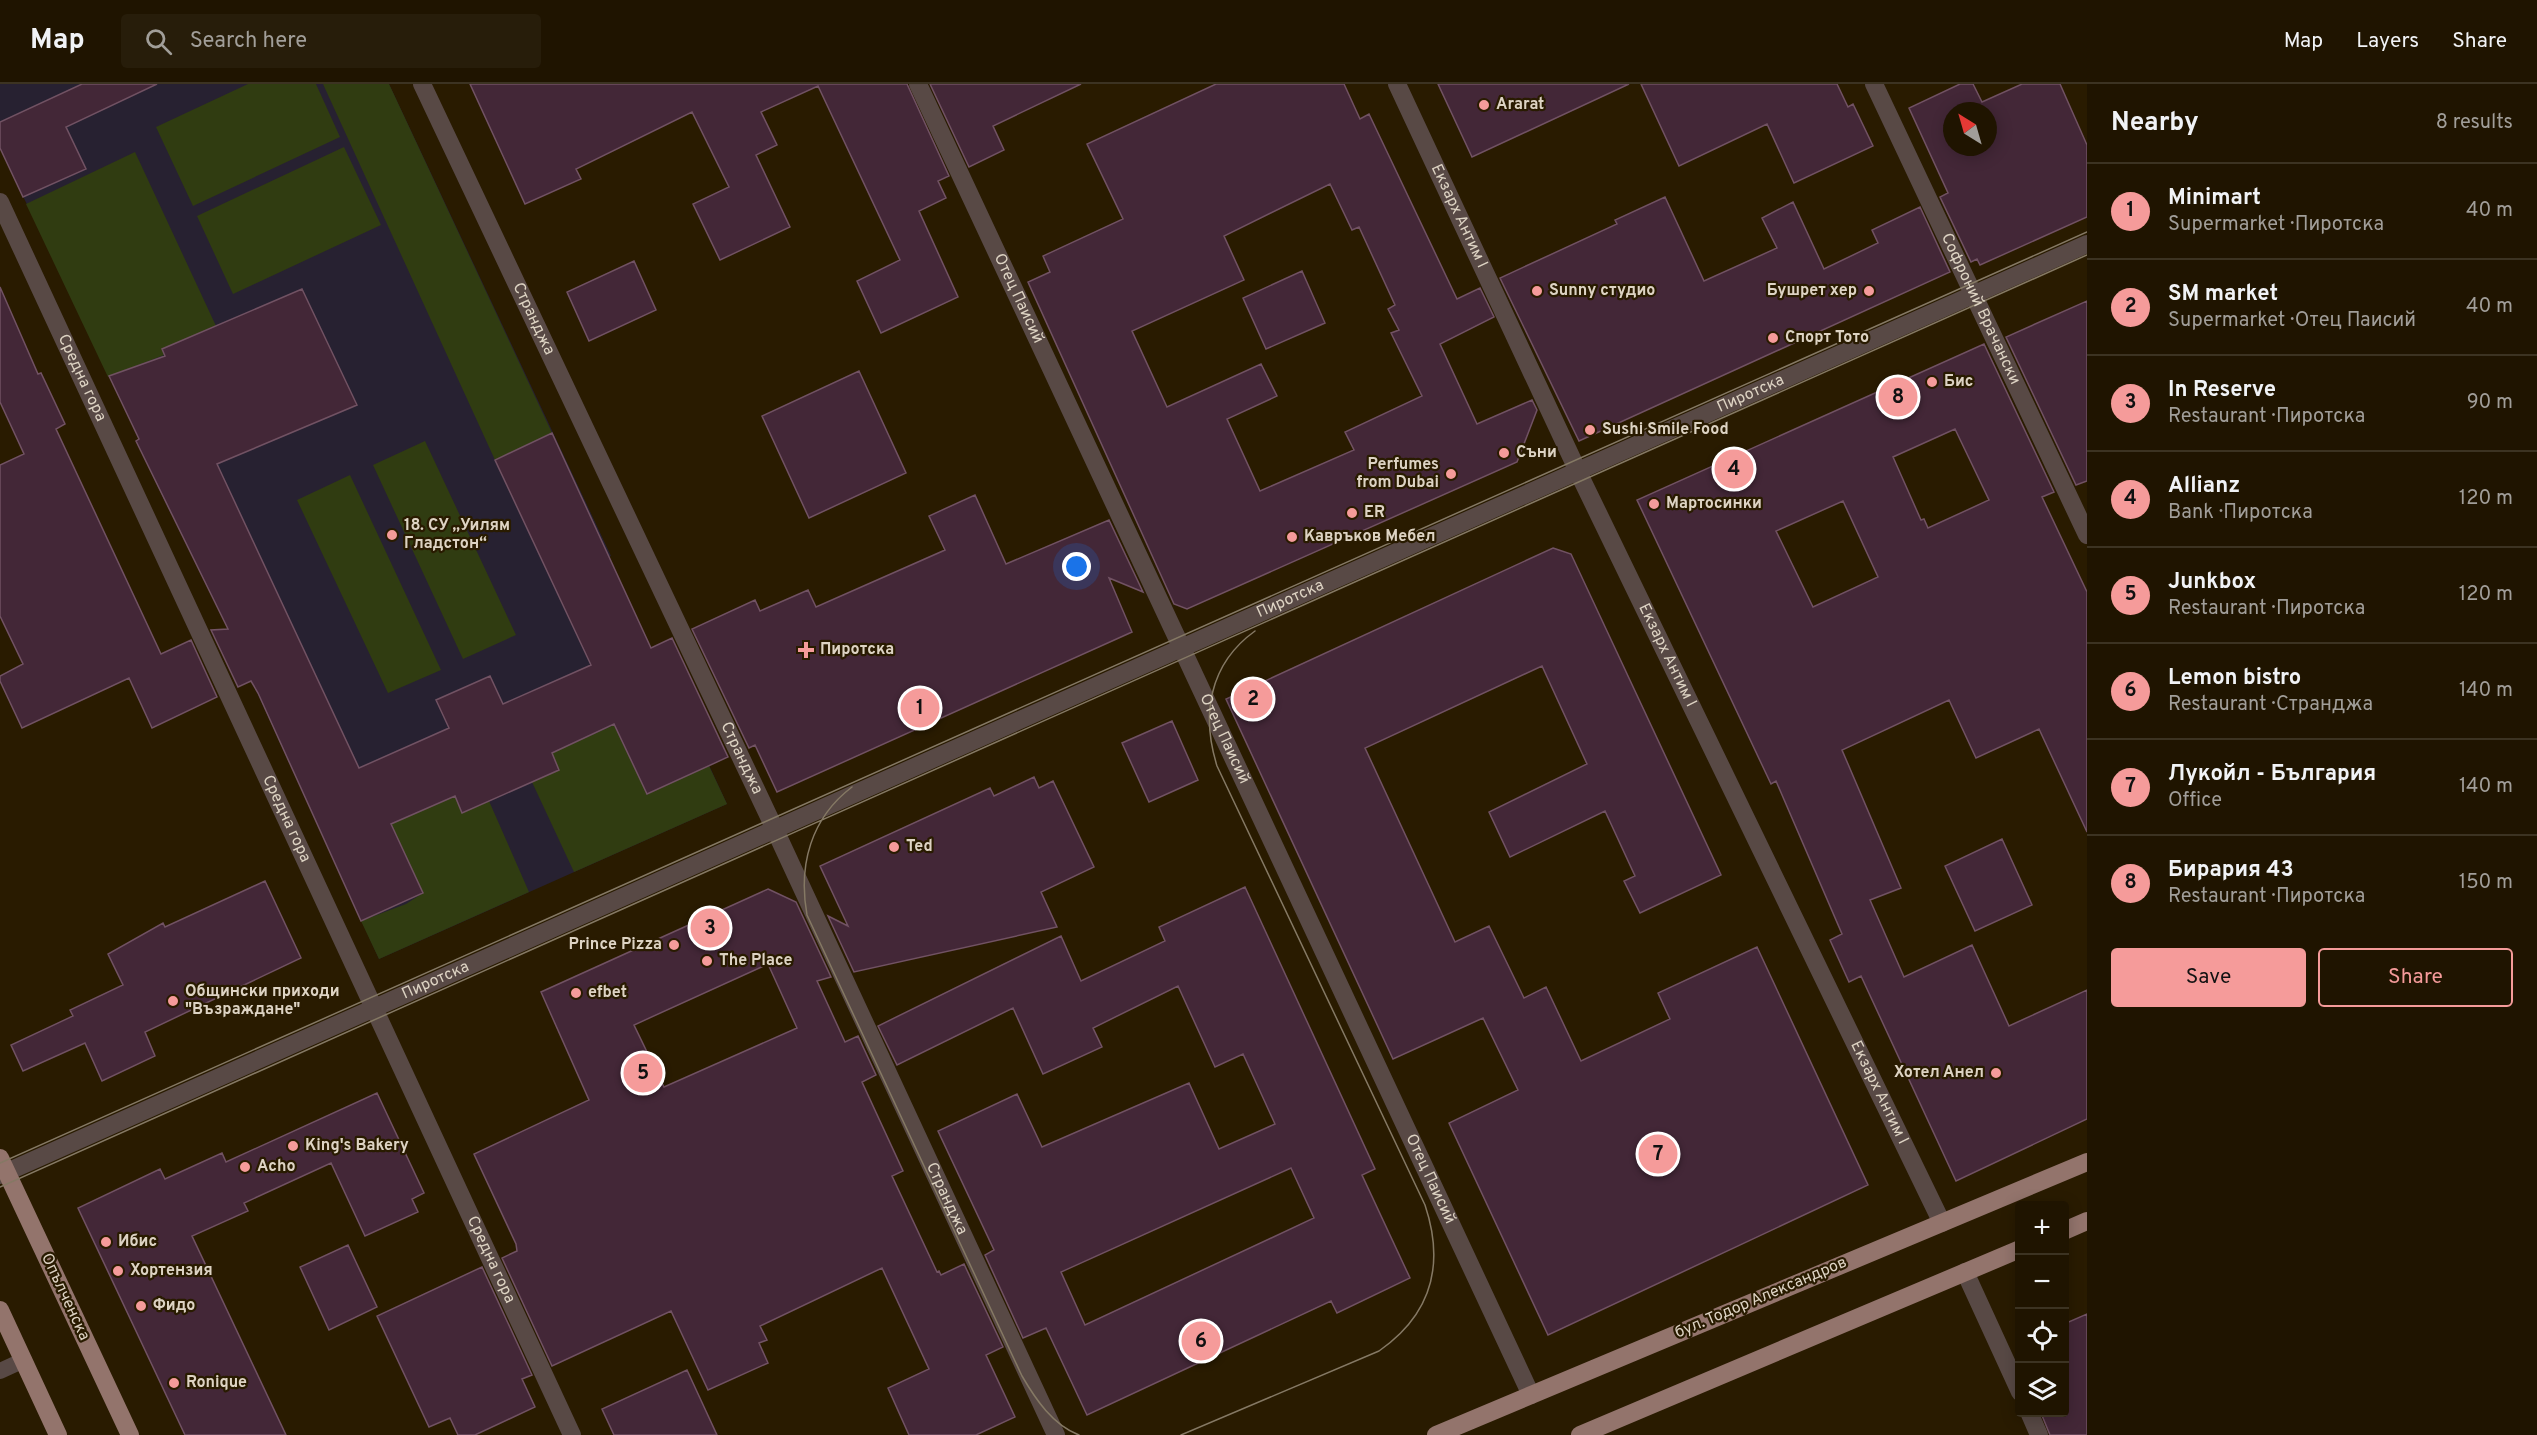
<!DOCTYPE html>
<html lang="en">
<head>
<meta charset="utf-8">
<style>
	:root { --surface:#1f1400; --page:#271d0a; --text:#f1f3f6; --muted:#a19e99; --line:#3c3322; --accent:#f59b9a }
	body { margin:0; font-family:Overpass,sans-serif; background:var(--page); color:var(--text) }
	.controls { position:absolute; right:18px; bottom:18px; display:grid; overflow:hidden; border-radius:6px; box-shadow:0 3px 15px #0003 }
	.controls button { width:54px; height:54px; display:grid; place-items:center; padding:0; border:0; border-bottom:2px solid var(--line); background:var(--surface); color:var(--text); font:30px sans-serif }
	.compass { position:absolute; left:1943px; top:18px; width:54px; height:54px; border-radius:50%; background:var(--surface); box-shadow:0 3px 15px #0003; rotate:323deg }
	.you { position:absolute; left:1077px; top:483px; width:21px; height:21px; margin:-15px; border:4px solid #fff; border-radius:50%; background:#1a73e8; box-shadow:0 0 0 9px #1a73e833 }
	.badge { display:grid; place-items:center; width:39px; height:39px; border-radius:50%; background:var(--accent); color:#111; font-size:20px; font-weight:700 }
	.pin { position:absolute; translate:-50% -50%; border:3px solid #fff; box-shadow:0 2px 6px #0006 }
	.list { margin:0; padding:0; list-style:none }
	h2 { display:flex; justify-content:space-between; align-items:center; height:78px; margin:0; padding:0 24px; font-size:26px }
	h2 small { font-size:20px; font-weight:400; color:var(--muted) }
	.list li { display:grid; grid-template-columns:39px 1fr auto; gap:18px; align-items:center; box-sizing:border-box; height:96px; padding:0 24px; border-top:2px solid var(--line) }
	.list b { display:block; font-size:22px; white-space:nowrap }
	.list p { margin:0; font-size:20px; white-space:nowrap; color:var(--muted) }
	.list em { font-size:20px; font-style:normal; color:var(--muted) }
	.actions { display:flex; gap:12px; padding:18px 24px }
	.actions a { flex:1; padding:14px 0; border:2px solid var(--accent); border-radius:6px; text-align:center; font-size:21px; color:var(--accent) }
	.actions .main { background:var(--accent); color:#111 }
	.icon { flex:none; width:33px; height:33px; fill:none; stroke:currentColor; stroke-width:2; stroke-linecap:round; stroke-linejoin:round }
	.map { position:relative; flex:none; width:2087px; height:1351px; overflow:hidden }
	header { display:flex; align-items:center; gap:36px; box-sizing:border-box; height:84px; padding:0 30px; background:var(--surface); border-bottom:2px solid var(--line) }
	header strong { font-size:28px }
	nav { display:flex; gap:33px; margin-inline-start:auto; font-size:21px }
	.search { width:420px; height:54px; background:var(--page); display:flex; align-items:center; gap:15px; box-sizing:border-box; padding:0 21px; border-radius:6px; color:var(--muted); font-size:22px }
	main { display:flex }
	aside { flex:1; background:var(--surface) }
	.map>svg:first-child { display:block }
	.education { fill:#272131 }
	.green { fill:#303c11 }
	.building { fill:#432737; stroke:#715263; stroke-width:1.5; fill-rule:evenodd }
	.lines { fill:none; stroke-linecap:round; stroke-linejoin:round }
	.service { stroke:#584945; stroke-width:16 }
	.minor { stroke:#584945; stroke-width:18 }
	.primary { stroke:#93746c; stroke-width:18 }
	.tram { stroke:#857964; stroke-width:1.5 }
	.poi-dot { fill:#f59b9a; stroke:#291b00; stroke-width:2 }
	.labels { text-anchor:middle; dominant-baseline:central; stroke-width:4.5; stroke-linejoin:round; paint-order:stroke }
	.poi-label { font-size:16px; font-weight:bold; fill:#ddd3c3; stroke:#291b00; text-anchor:start }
	.street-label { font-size:16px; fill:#ddd3c3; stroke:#291b00 }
</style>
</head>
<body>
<header>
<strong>Map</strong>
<div class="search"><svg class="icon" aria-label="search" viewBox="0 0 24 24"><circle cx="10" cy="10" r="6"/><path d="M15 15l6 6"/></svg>Search here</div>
<nav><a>Map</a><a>Layers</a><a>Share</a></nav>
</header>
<main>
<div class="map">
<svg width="2087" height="1351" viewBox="0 0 2087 1351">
	<rect width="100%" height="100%" fill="#291b00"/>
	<path class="education" d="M 0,0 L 389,0 L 611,472 L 608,473 L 685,637 L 688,636 L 727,720 L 379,875 L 228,545 L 173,429 L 171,430 L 136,357 L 139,355 L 0,64 Z"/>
	<path class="green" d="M 248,0 L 316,0 L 340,53 L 193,122 L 156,43 Z
		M 323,0 L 389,0 L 552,349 L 495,376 Z
		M 344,63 L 381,141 L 233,210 L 197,132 Z
		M 135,68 L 216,242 L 162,265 L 164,271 L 108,293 L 26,120 Z
		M 425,357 L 516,551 L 463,575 L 373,381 Z
		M 350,391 L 441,586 L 388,609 L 297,416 Z
		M 614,641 L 647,710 L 709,682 L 727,720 L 574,788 L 532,698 L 559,686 L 552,669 Z
		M 455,712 L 462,729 L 489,717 L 529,808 L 379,875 L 361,837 L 406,820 L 423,809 L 391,740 Z"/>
	<path class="building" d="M 82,0 L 157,0 L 66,43 L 86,85 L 23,113 L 0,64 L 0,38 Z
		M 470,0 L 907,0 L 949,92 L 938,97 L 946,114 L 919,127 L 958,213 L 881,249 L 857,197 L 900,176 L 818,2 L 761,28 L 777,61 L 756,71 L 790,143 L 720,176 L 693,120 L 729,103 L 692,28 L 576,85 L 581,95 L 525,120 Z
		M 930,0 L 1081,0 L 993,42 L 1004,66 L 969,83 Z
		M 1216,0 L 1344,0 L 1360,35 L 1369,30 L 1457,215 L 1480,204 L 1494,233 L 1440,260 L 1477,340 L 1532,316 L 1537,326 L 1517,378 L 1187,525 L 1174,520 L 1028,198 L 1050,188 L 1043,172 L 1123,135 L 1087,60 ZM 1330,100 L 1352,146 L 1359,143 L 1395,221 L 1388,225 L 1399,246 L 1391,249 L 1422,312 L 1345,348 L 1354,366 L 1260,407 L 1227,335 L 1277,312 L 1261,280 L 1167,323 L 1132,247 L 1244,196 L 1224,152 Z
		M 1438,0 L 1629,0 L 1472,73 Z
		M 1641,0 L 1837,0 L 1848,23 L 1853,20 L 1873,62 L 1794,99 L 1767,40 L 1679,82 Z
		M 1960,0 L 1973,0 L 1982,18 L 2022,0 L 2060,0 L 2087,61 L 2087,133 L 1980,181 L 1977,175 L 1971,178 L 1940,113 L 1948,109 L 1909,24 ZM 1952,27 L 1988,27 L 1988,63 L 1952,63 Z
		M 1665,113 L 1704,197 L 1777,164 L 1762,134 L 1793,118 L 1824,185 L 1878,159 L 1872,146 L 1920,123 L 1950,188 L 1579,357 L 1500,194 L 1617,140 L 1615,136 Z
		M 634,177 L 656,226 L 589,257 L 567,208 Z
		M 1302,187 L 1325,239 L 1266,265 L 1243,214 Z
		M 0,203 L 38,290 L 41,289 L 65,340 L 56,345 L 161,570 L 191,556 L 217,613 L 152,644 L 129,594 L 22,644 L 0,597 L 0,592 L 23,580 L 0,532 L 0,381 L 24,370 L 0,318 Z
		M 302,205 L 357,321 L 217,380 L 359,684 L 449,644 L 436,616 L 490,592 L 503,620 L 591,581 L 495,376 L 552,349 L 651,564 L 672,554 L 728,673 L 647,710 L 614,640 L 552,669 L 559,686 L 462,729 L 455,712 L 391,740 L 423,809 L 361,837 L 258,609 L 251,597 L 238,603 L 211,546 L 228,545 L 136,357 L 139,355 L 109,292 L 165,272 L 162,265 Z
		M 2087,217 L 2087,397 L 2076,401 L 2006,253 Z
		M 1984,260 L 2054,408 L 2042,413 L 2087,508 L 2087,748 L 2039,645 L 1976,674 L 1949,616 L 1842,666 L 1901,804 L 1870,816 L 1904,893 L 1972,861 L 2009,942 L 2087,906 L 2087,1035 L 1956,1097 L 1861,892 L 1849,898 L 1830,856 L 1842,850 L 1776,697 L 1771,700 L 1637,416 ZM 1955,345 L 1989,416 L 1928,444 L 1924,435 L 1921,436 L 1893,373 ZM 1843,417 L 1878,493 L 1813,523 L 1776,447 Z
		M 859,287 L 906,389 L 809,434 L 762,332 Z
		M 975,411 L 1006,480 L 1109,436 L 1143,508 L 1109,494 L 1132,548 L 777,708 L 755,661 L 749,664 L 692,545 L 755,516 L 760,527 L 808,506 L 816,523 L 945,466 L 929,432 Z
		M 1553,464 L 1571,470 L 1721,791 L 1640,829 L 1624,797 L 1635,792 L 1605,727 L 1510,773 L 1489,728 L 1587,680 L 1542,582 L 1365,664 L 1455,858 L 1489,842 L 1524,914 L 1546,903 L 1581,977 L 1670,935 L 1658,909 L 1757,863 L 1868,1101 L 1548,1251 L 1449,1039 L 1518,1006 L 1483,934 L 1393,975 L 1226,615 Z
		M 1172,637 L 1198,696 L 1149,718 L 1122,659 Z
		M 1034,693 L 1039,704 L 1053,697 L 1094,783 L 1041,808 L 1057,843 L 854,888 L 828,832 L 848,842 L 820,782 L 990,704 L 994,712 Z
		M 2002,755 L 2032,821 L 1975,847 L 1945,782 Z
		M 265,797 L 301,874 L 145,948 L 155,972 L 102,997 L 85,959 L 23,987 L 11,961 L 73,932 L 70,926 L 123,901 L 108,870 L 163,839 L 165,843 Z
		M 1245,803 L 1375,1085 L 1362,1091 L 1410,1194 L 1337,1229 L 1331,1217 L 1087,1331 L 1046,1244 L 1023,1254 L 985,1171 L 994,1166 L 938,1047 L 1017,1010 L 1042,1063 L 1189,999 L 1219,1065 L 1275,1040 L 1243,970 L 1215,983 L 1178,902 L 1093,944 L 1102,963 L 1043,990 L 1013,924 L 897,981 L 878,942 L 1061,852 L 1081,897 L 1165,857 L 1159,843 ZM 1291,1084 L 1314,1134 L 1085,1241 L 1061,1188 Z
		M 768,805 L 796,818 L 831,893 L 817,897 L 845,958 L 858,952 L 876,991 L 862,998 L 903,1087 L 892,1092 L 937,1188 L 939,1187 L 941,1191 L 964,1180 L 1003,1263 L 986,1271 L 1015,1333 L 976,1351 L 909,1351 L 888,1304 L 929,1285 L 882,1184 L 760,1242 L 767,1256 L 759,1259 L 768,1279 L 708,1306 L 671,1227 L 552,1282 L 502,1174 L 517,1167 L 516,1160 L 474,1070 L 589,1016 L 541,908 ZM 768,880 L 797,944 L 664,1003 L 634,941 Z
		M 377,1009 L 424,1109 L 412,1115 L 418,1128 L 365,1152 L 331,1079 L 244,1119 L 248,1127 L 192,1152 L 286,1351 L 185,1351 L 78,1124 L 160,1085 L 165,1095 L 222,1069 L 226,1078 Z
		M 348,1161 L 377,1223 L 329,1246 L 300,1183 Z
		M 482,1183 L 532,1291 L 522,1295 L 535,1323 L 475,1351 L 458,1351 L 450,1334 L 429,1343 L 377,1232 Z
		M 2087,1230 L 2087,1351 L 2050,1351 L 2041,1329 L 2064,1329 L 2064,1240 Z
		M 687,1286 L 717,1351 L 614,1351 L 602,1325 Z"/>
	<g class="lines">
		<path class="service" d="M 0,1287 L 24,1276"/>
		<g class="minor">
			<path id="s1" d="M 422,0 L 770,735 L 1056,1351"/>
			<path id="s2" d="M 918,0 L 1531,1311"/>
			<path id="s3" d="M 1397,0 L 1582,396 L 1942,1139"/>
			<path id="s4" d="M 1874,0 L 2087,451"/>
			<path id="s5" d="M 0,118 L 572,1351"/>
			<path id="s6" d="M 0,1091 L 2087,160"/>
			<path d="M 1965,1188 L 2020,1308"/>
			<path d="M 2029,1328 L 2039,1351"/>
		</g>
		<path class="primary" d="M 0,1074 L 130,1351
			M 2064,1147 L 2087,1137
			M 0,1226 L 58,1351
			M 1436,1351 L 2087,1078
			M 1580,1351 L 2020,1165"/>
		<path class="tram" d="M 852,703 C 811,734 798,781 807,831 L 1022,1292 C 1036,1316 1053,1341 1079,1351
			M 0,1079 L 2087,148
			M 0,1103 L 2087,171
			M 1181,1351 L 1379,1267 C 1432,1230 1445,1181 1425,1121 L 1217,682 C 1201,631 1209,580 1255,547"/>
	</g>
	<g class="poi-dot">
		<circle cx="1484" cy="21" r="6"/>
		<circle cx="1537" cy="207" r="6"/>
		<circle cx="1869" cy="207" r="6"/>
		<circle cx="1773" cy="254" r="6"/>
		<circle cx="1932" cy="298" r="6"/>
		<circle cx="1590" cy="346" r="6"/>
		<circle cx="1504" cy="369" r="6"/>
		<circle cx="1451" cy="390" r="6"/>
		<circle cx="1654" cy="420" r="6"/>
		<circle cx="1352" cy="429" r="6"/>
		<circle cx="392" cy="451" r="6"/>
		<circle cx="1292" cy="453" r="6"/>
		<path d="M803 557h6v6h6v6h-6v6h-6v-6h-6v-6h6z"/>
		<circle cx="894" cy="763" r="6"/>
		<circle cx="674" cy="861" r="6"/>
		<circle cx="707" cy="877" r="6"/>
		<circle cx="576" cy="909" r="6"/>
		<circle cx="173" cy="917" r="6"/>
		<circle cx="1996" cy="989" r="6"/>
		<circle cx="293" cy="1062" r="6"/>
		<circle cx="245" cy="1083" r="6"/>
		<circle cx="106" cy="1158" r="6"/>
		<circle cx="118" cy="1187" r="6"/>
		<circle cx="141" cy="1222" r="6"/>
		<circle cx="174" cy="1299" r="6"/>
	</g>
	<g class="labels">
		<g class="poi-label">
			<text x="1496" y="21">Ararat</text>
			<text x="1549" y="207">Sunny студио</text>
			<text x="1857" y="207" text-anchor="end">Бушрет хер</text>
			<text x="1785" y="254">Спорт Тото</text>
			<text x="1944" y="298">Бис</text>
			<text x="1602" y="346">Sushi Smile Food</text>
			<text x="1516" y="369">Съни</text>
			<text x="1439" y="381" text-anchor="end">Perfumes<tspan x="1439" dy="18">from Dubai</tspan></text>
			<text x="1666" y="420">Мартосинки</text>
			<text x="1364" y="429">ER</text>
			<text x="404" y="442">18. СУ „Уилям<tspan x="404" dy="18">Гладстон“</tspan></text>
			<text x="1304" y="453">Кавръков Мебел</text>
			<text x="820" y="566">Пиротска</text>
			<text x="906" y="763">Ted</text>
			<text x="662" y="861" text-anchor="end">Prince Pizza</text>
			<text x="719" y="877">The Place</text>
			<text x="185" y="908">Общински приходи<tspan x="185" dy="18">"Възраждане"</tspan></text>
			<text x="588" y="909">efbet</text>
			<text x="1984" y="989" text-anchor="end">Хотел Анел</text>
			<text x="305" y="1062">King's Bakery</text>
			<text x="257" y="1083">Acho</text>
			<text x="118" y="1158">Ибис</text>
			<text x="130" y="1187">Хортензия</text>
			<text x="153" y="1222">Фидо</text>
			<text x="186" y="1299">Ronique</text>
		</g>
		<g class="street-label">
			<text stroke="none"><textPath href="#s3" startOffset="146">Екзарх Антим I</textPath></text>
			<text stroke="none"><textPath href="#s2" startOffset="237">Отец Паисий</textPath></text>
			<text stroke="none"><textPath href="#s4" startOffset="249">Софроний Врачански</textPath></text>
			<text stroke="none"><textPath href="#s1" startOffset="260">Странджа</textPath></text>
			<text stroke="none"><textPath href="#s5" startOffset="194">Средна гора</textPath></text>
			<text stroke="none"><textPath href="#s6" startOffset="1917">Пиротска</textPath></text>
			<text stroke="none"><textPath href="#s6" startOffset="1413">Пиротска</textPath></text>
			<text stroke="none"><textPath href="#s3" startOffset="632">Екзарх Антим I</textPath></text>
			<text stroke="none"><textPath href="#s2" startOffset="723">Отец Паисий</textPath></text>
			<text stroke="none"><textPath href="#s1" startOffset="746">Странджа</textPath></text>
			<text stroke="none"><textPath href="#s5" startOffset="680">Средна гора</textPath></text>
			<text stroke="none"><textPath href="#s6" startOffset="477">Пиротска</textPath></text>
			<text stroke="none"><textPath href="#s3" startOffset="1118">Екзарх Антим I</textPath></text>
			<text stroke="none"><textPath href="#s2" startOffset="1209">Отец Паисий</textPath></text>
			<text stroke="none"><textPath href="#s1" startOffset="1232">Странджа</textPath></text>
			<text stroke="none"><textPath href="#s5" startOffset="1166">Средна гора</textPath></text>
			<text transform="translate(65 1213) rotate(65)">Опълченска</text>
			<text transform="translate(1761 1214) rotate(-23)">бул. Тодор Александров</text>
		</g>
	</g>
</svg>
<div class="controls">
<button>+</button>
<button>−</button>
<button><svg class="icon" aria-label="locate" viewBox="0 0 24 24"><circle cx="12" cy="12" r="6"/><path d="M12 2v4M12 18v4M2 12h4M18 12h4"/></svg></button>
<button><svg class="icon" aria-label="layers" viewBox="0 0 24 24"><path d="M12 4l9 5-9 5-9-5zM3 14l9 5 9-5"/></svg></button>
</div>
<svg class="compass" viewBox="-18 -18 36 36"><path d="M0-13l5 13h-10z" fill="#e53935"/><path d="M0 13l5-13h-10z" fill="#a19e99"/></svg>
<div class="you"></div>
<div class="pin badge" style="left:920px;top:624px">1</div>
<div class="pin badge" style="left:1253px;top:615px">2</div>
<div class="pin badge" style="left:710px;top:844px">3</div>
<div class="pin badge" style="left:1734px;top:385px">4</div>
<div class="pin badge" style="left:643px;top:989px">5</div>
<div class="pin badge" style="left:1201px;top:1257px">6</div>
<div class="pin badge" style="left:1658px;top:1070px">7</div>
<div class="pin badge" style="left:1898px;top:313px">8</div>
</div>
<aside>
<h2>Nearby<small>8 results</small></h2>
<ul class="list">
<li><span class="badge">1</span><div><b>Minimart</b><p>Supermarket · Пиротска</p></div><em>40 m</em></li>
<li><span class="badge">2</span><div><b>SM market</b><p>Supermarket · Отец Паисий</p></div><em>40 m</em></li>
<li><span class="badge">3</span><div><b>In Reserve</b><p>Restaurant · Пиротска</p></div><em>90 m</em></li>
<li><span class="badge">4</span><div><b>Allianz</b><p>Bank · Пиротска</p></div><em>120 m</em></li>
<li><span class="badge">5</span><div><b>Junkbox</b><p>Restaurant · Пиротска</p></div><em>120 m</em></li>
<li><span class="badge">6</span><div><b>Lemon bistro</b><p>Restaurant · Странджа</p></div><em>140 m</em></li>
<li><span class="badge">7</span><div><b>Лукойл - България</b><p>Office</p></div><em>140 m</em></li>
<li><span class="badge">8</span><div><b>Бирария 43</b><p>Restaurant · Пиротска</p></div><em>150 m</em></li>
</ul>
<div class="actions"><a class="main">Save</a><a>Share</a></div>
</aside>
</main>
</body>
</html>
